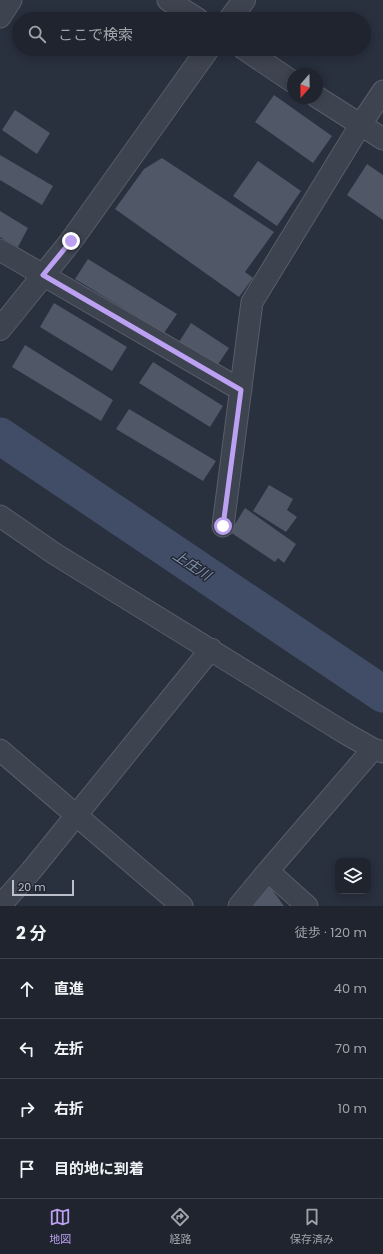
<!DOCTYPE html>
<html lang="ja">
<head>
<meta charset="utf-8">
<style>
	:root { --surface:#1f242e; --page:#2c303a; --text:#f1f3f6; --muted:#a1a4aa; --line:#3c414a; --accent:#bca0f2 }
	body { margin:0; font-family:Poppins,"Noto Sans JP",sans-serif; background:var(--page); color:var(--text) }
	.controls { position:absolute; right:12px; bottom:12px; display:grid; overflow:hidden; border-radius:8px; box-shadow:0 2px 10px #0003 }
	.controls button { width:36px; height:36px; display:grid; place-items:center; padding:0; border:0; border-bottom:1px solid var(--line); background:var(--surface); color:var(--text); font:20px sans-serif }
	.compass { position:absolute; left:287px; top:68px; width:36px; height:36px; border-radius:50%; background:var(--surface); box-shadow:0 2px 10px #0003; rotate:200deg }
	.scale { position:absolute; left:12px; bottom:10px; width:62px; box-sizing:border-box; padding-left:4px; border:2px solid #b9bec9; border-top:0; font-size:11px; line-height:14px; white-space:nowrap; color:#b9bec9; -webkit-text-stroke:3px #222834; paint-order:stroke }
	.stop { position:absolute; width:12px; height:12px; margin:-9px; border:3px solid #bca0f2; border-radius:50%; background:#fff }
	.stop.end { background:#bca0f2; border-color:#fff; box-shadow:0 1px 4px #0008 }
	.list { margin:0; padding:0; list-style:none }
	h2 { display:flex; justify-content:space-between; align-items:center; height:52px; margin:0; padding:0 16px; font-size:17px }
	h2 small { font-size:13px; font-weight:400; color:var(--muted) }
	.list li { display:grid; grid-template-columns:26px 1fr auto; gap:12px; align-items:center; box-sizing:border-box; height:60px; padding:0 16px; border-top:1px solid var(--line) }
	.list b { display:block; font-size:15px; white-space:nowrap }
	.list em { font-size:13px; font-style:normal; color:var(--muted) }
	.icon { flex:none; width:22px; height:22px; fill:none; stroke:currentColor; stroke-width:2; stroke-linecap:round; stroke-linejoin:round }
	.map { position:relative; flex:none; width:383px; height:906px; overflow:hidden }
	.search { position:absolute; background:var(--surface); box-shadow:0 2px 10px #0003; left:12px; right:12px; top:12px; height:44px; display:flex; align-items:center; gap:10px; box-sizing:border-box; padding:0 14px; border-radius:22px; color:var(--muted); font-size:15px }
	.sheet { height:292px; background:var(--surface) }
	nav { display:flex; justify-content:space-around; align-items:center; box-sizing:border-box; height:56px; border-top:1px solid var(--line); background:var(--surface); font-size:11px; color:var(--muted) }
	nav a { display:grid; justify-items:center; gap:2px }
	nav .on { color:var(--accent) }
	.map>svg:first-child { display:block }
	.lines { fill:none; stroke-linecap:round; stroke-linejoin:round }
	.river { stroke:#414d66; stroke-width:37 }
	.building { fill:#505767 }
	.minor-casing { stroke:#585e69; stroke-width:23 }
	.tertiary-casing { stroke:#585e69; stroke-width:24 }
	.minor { stroke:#3d434f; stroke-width:21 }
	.tertiary { stroke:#3d434f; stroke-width:22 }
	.route { stroke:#bca0f2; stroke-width:5 }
	.labels { text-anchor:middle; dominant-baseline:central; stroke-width:3; stroke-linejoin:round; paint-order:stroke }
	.water-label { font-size:14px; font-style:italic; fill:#8592ad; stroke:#222834 }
</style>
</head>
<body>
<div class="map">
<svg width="383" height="906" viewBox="0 0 383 906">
	<rect width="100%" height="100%" fill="#29303e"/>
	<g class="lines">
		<path class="river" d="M 0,436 L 383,694"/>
	</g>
	<path class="building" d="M 274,95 L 332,136 L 313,163 L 255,122 Z
		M 15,110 L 50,133 L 37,154 L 2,130 Z
		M 0,155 L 53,186 L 42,205 L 0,180 Z
		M 162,158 L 274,232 L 245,272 L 253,278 L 239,297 L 115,209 L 144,169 Z
		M 258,161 L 301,191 L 277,226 L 233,196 Z
		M 367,164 L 383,175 L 383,220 L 347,195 Z
		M 0,211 L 28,228 L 18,247 L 0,237 Z
		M 88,259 L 177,314 L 164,333 L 75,279 Z
		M 54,303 L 127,347 L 112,371 L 40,327 Z
		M 191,323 L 229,348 L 217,366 L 179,342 Z
		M 25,345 L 113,400 L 101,421 L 12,367 Z
		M 153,362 L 223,406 L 210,427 L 139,383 Z
		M 129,409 L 216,461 L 203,481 L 116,429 Z
		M 269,485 L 293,499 L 287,510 L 297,517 L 286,532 L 253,511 Z
		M 245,508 L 296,544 L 284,563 L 278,558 L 275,562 L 230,532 Z
		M 269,885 L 284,906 L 253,906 Z"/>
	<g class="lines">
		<defs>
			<path id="minor" d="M 168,0 L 198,19
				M 0,17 L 11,0
				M 244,49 L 293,82
				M 317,97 L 383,139
				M 0,250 L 241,390
				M 0,516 L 55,554 L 345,733 L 373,749
				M 223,526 L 252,302 L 361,124 L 383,91
				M 0,750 L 182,906
				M 0,906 L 31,871 L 211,649
				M 239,906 L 268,871
				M 307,906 L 268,871 L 373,749 L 383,752"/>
			<path id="tertiary" d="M 230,19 L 244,0
				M 0,329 L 71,241 L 208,49"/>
		</defs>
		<use href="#minor" class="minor-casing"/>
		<use href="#tertiary" class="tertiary-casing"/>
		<use href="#minor" class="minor"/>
		<use href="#tertiary" class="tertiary"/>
	</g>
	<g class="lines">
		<path class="route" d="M 71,241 L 43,275 L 241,390 L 223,526"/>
	</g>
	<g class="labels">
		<g class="water-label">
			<text transform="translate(192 565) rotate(34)">上庄川</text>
		</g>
	</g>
</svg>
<div class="controls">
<button><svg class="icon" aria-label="layers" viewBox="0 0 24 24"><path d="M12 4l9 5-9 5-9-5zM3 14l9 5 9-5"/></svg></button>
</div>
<svg class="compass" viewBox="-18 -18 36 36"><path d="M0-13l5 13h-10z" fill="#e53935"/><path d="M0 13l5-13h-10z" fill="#a1a4aa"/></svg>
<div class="scale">20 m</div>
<div class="stop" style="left:223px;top:526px"></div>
<div class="stop end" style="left:71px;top:241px"></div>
<div class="search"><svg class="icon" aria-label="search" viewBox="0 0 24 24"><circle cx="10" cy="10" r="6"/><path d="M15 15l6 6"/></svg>ここで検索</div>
</div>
<section class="sheet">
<h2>2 分<small>徒歩 · 120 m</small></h2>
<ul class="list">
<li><svg class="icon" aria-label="ahead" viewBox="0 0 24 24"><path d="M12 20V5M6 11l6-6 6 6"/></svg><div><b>直進</b></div><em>40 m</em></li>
<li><svg class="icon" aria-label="left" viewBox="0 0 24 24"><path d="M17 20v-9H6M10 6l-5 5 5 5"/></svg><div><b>左折</b></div><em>70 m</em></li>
<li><svg class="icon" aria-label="right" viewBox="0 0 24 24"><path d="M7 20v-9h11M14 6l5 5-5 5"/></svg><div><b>右折</b></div><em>10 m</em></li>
<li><svg class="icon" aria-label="arrive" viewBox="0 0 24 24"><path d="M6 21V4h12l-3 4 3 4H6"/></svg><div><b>目的地に到着</b></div></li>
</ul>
</section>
<nav>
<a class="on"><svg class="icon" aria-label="map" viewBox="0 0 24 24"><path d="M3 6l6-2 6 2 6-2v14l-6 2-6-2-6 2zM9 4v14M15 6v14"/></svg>地図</a>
<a><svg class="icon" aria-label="directions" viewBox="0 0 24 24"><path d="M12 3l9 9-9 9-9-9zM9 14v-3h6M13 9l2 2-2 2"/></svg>経路</a>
<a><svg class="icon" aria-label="saved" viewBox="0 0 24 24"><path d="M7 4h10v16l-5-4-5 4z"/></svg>保存済み</a>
</nav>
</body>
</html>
